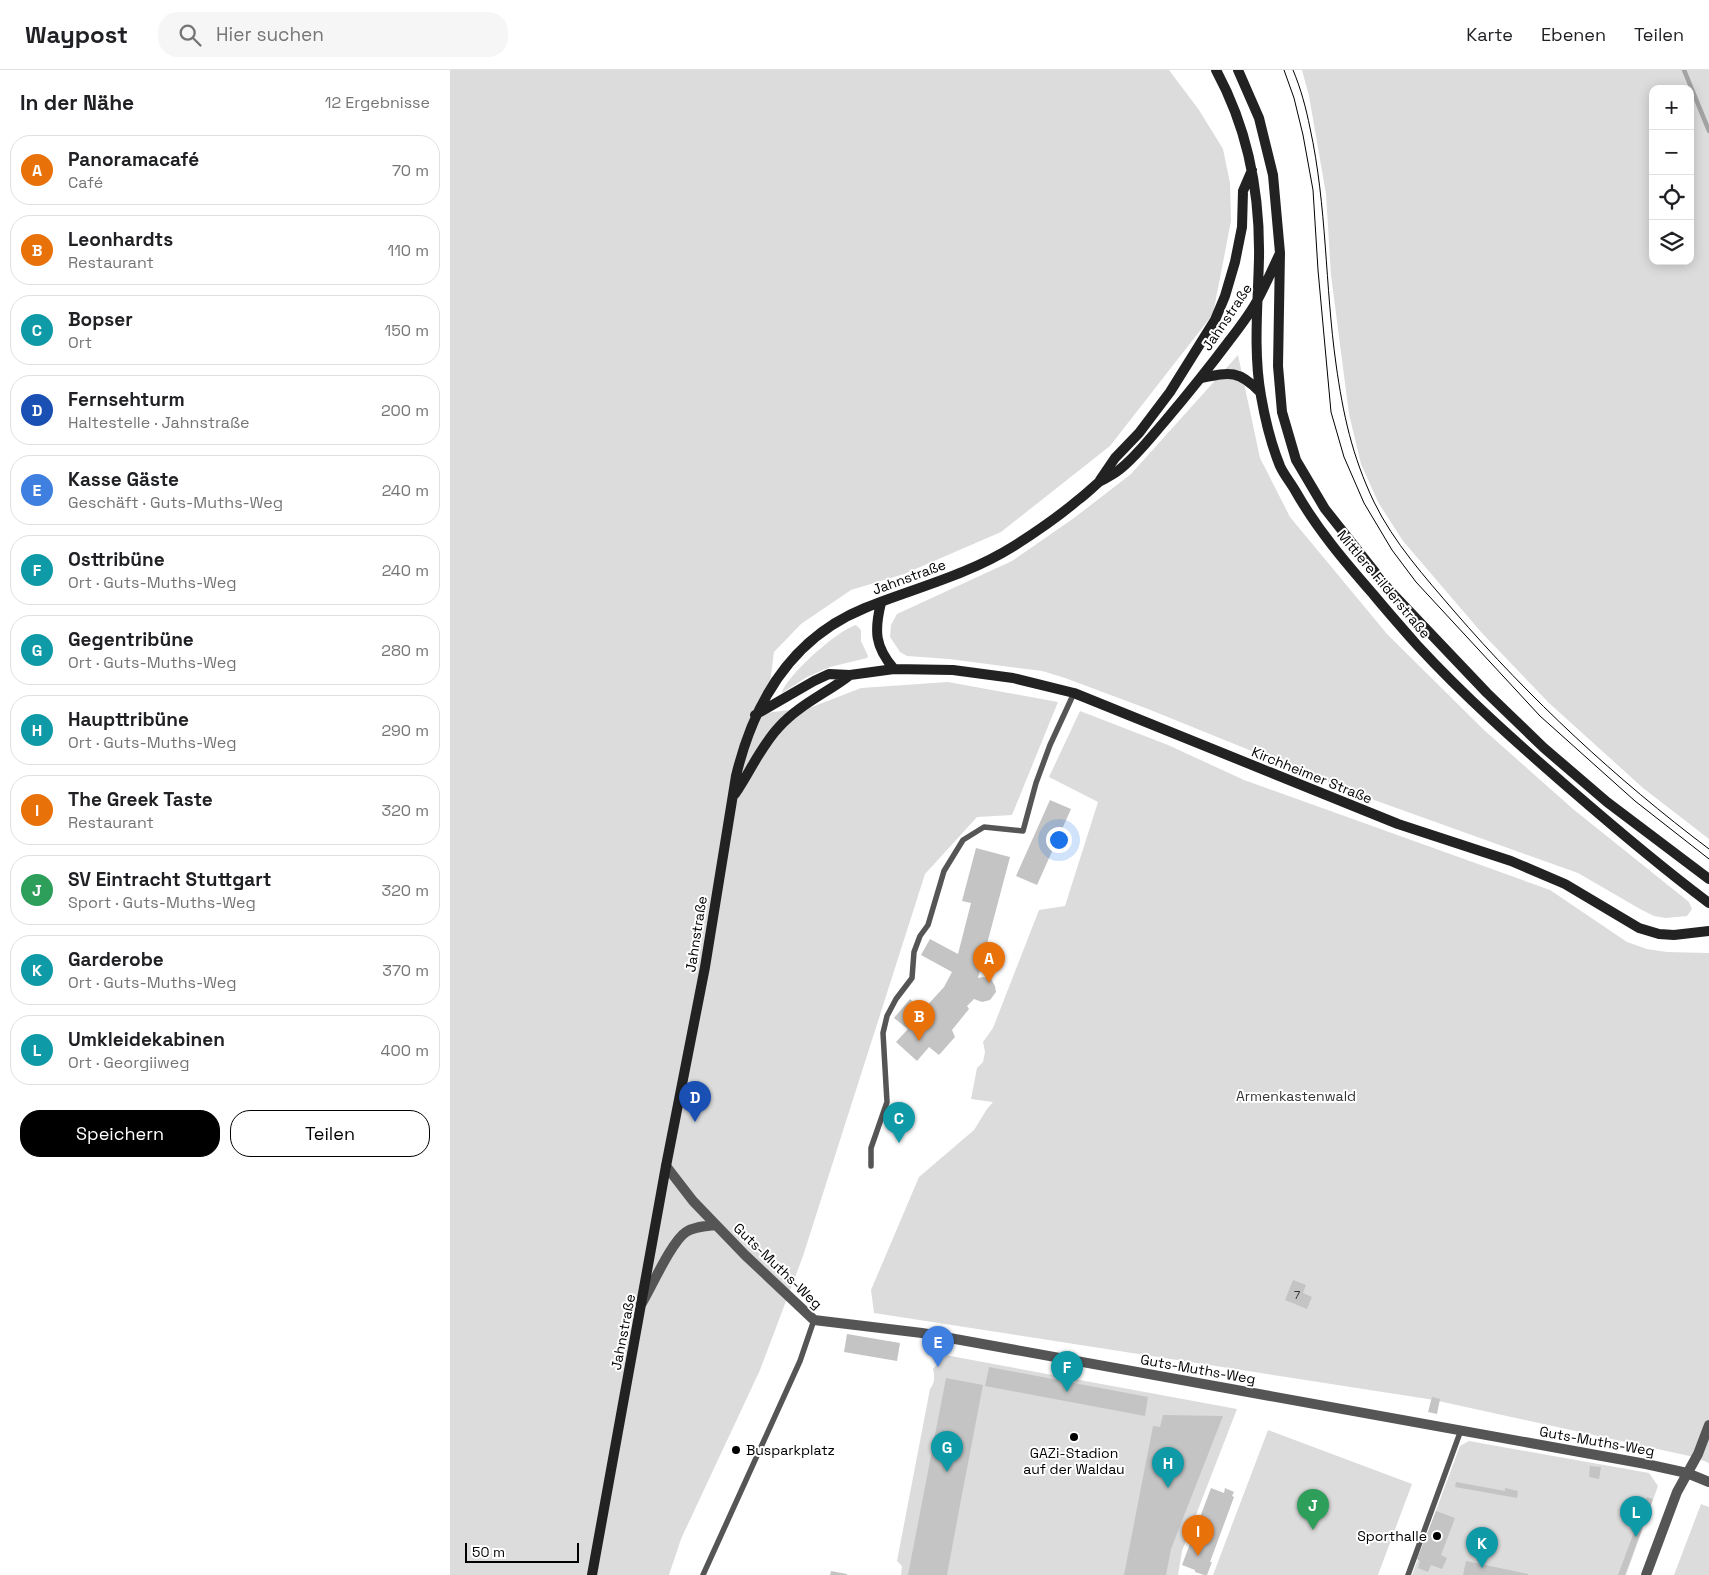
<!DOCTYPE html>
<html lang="de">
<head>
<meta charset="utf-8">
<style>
	:root { --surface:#fff; --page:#f6f6f6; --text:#202124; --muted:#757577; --line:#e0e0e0; --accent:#000 }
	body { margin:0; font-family:"Space Grotesk",sans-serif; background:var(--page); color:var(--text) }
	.controls { position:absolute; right:15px; top:15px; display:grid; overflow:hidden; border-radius:10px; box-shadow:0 2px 12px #0003 }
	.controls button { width:45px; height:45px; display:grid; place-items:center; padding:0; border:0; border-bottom:1px solid var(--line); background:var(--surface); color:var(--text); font:25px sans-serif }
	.scale { position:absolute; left:15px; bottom:12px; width:114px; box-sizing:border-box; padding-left:5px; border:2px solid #000; border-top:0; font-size:14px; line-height:18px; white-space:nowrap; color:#000; -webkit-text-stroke:4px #fff; paint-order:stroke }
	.you { position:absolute; left:608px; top:769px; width:18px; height:18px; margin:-12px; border:4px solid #fff; border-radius:50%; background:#1a73e8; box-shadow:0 0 0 8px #1a73e833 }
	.badge { display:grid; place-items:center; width:32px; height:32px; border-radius:50%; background:var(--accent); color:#fff; font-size:16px; font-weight:700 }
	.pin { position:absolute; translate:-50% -41px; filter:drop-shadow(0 1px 2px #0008) }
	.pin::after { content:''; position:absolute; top:26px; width:18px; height:15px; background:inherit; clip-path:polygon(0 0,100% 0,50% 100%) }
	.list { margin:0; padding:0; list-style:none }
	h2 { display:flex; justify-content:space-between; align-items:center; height:65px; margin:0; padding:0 20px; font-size:21px }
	h2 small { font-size:16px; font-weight:400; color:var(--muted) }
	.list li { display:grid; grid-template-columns:32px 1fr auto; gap:15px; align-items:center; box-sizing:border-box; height:70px; margin:0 10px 10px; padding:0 10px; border:1px solid var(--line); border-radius:20px }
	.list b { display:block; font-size:19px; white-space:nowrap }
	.list p { margin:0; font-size:16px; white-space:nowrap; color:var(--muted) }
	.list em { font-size:16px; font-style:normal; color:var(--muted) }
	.actions { display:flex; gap:10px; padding:15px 20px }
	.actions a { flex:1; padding:11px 0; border:1px solid var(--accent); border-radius:20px; text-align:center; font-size:18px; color:var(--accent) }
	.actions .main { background:var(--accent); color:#fff }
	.icon { flex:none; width:28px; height:28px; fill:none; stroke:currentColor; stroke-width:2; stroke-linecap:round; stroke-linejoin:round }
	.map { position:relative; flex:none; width:1259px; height:1505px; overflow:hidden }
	header { display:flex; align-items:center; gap:30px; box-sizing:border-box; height:70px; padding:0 25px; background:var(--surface); border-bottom:1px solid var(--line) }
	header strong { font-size:24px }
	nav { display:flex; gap:28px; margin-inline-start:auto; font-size:18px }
	.search { width:350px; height:45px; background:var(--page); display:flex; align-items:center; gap:12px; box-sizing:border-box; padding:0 18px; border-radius:20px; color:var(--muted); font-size:19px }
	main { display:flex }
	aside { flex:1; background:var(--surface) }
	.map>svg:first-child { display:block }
	.green { fill:#dcdcdc; fill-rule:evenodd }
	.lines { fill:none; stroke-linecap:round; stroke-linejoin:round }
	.stream { stroke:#a3a3a3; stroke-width:4.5 }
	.building { fill:#c4c4c4 }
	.service { stroke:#555; stroke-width:5.5 }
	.minor { stroke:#555; stroke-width:10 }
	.secondary { stroke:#222; stroke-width:10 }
	.tram { stroke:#000; stroke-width:1 }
	.poi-dot { fill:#000; stroke:#fff; stroke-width:2 }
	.labels { text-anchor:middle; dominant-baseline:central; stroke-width:4; stroke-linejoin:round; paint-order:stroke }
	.number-label { font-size:11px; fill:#313131 }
	.street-label { font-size:14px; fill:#000; stroke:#fff }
	.park-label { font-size:14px; fill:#333; stroke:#fff }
	.poi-label { font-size:14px; fill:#000; stroke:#fff; text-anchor:start }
</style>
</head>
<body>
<header>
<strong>Waypost</strong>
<div class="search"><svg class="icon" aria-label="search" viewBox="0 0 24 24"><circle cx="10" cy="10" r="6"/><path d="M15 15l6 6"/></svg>Hier suchen</div>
<nav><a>Karte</a><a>Ebenen</a><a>Teilen</a></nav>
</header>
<main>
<aside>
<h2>In der Nähe<small>12 Ergebnisse</small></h2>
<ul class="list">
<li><span class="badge" style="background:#e8710a">A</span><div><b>Panoramacafé</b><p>Café</p></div><em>70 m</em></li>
<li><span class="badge" style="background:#e8710a">B</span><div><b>Leonhardts</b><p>Restaurant</p></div><em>110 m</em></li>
<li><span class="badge" style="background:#0f9aa8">C</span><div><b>Bopser</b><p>Ort</p></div><em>150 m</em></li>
<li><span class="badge" style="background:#1a4fb4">D</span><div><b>Fernsehturm</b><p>Haltestelle · Jahnstraße</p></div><em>200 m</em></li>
<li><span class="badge" style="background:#3f7fe0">E</span><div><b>Kasse Gäste</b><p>Geschäft · Guts-Muths-Weg</p></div><em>240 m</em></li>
<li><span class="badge" style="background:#0f9aa8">F</span><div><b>Osttribüne</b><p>Ort · Guts-Muths-Weg</p></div><em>240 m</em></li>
<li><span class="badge" style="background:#0f9aa8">G</span><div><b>Gegentribüne</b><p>Ort · Guts-Muths-Weg</p></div><em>280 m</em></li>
<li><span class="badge" style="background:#0f9aa8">H</span><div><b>Haupttribüne</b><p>Ort · Guts-Muths-Weg</p></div><em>290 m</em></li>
<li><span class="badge" style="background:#e8710a">I</span><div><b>The Greek Taste</b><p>Restaurant</p></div><em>320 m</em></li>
<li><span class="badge" style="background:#2e9e5b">J</span><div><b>SV Eintracht Stuttgart</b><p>Sport · Guts-Muths-Weg</p></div><em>320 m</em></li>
<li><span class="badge" style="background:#0f9aa8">K</span><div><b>Garderobe</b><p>Ort · Guts-Muths-Weg</p></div><em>370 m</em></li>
<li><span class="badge" style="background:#0f9aa8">L</span><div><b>Umkleidekabinen</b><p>Ort · Georgiiweg</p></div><em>400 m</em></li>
</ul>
<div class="actions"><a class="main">Speichern</a><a>Teilen</a></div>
</aside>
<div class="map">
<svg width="1259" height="1505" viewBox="0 0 1259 1505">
	<rect width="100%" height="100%" fill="#fff"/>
	<path class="green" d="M 0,0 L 719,0 L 749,40 L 773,79 L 780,113 L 781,151 L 763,244 L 660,376 L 551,462 L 454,504 L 401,520 L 351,554 L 324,582 L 316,643 L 362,637 L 411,618 L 498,612 L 608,632 L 562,745 L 527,747 L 475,804 L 353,1186 L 310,1300 L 231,1469 L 219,1505 L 0,1505 Z
		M 852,0 L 1259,0 L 1259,769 L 1193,718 L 1099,633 L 1031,562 L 953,471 L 928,432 L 911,394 L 899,344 L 881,205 L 876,124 L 859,26 ZM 1203,19 L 1240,19 L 1240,191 L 1203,191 Z
		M 788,285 L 810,388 L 840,447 L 937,564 L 1034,660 L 1123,739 L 1239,832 L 1242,839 L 1237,846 L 1216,848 L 1204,846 L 1190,839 L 1128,803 L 913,726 L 698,639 L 615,608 L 592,601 L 499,589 L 457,586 L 450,582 L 440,567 L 441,555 L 447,544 L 562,491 L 624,448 L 681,404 Z
		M 406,555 L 411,560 L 411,571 L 418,586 L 417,588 L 380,597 L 357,607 L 332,623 C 337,605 388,560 406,555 Z
		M 630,641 L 718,675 L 794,710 L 1100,820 L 1177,872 L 1197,879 L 1217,882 L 1259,883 L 1259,1393 L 1244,1387 L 984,1330 L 424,1243 L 421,1220 L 469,1107 L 524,1060 L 537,1039 L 543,1032 L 521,1029 L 527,998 L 533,992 L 535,982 L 533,972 L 543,958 L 589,840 L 615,836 L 648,732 L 599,707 Z
		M 495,1285 L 787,1339 L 732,1481 L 728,1505 L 451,1505 L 452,1496 L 447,1491 L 480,1319 C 485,1313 485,1306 483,1299 Z
		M 818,1360 L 962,1414 L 928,1505 L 763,1505 Z
		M 1019,1371 L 1199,1403 L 1208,1416 L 1176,1505 L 962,1505 L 1010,1376 Z
		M 1251,1434 L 1259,1437 L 1259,1505 L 1224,1505 Z"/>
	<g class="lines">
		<path class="stream" d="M 1234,0 L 1259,61"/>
	</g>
	<path class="building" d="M 600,730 L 621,739 L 587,815 L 566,806 Z
		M 526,778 L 560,787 L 528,908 L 533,907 L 541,909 L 545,916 L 546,922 L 540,930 L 532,932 L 524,929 L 517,936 L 519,939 L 502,960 L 505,967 L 489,985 L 479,977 L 467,991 L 446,972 L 458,959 L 444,948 L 460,929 L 473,940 L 494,917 L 502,902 L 471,885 L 480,869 L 508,884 L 521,833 L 512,831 Z
		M 843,1210 L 856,1215 L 853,1223 L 862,1227 L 857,1239 L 835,1230 Z
		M 397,1264 L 450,1273 L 447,1291 L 394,1282 Z
		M 539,1297 L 698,1327 L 695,1346 L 535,1316 Z
		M 496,1308 L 533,1315 L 510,1435 L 497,1505 L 458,1505 Z
		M 982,1327 L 990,1329 L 987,1344 L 978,1342 Z
		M 713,1345 L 773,1346 L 721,1479 L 716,1505 L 674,1505 L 703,1356 L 710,1357 Z
		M 1140,1396 L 1151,1397 L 1149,1409 L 1139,1407 Z
		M 1006,1412 L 1055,1421 L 1055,1418 L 1068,1421 L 1067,1428 L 1005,1417 Z
		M 761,1418 L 774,1423 L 775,1418 L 784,1422 L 782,1426 L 784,1427 L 760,1492 L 762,1492 L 757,1505 L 754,1505 L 745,1502 L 745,1500 L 732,1495 Z
		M 1197,1427 L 1203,1429 L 1175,1505 L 1168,1505 Z
		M 986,1441 L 1005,1448 L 991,1485 L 997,1488 L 992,1499 L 981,1495 L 978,1502 L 968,1498 L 970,1491 L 967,1489 Z
		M 1016,1491 L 1078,1504 L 1078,1505 L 1013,1505 Z
		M 381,1501 L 397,1504 L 397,1505 L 380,1505 Z"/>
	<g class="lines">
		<path class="service" d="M 421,1096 L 421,1078 L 437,1032 L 433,963 L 437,946 L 446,929 L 462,908 L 464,882 L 470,866 L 478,855 L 494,801 L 513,770 L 534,757 L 573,761 L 586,713 L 600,675 L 624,623
			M 253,1505 L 350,1291 L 364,1250
			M 958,1505 L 1011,1360"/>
		<path class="minor" d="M 216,1096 L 243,1131 L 295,1185 L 364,1250 L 472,1263 L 1196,1394 L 1237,1403 L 1259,1412
			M 192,1233 C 202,1216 222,1171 236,1162 C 245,1156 256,1156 266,1155
			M 1196,1505 L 1227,1422 L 1248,1384 L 1259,1355"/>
		<path class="secondary" d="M 766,0 C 797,57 810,123 809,188 C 808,233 803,281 811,326 C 815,349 821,374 830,396 C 834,405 841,413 846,422 C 867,459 895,492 923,524 C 937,541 952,558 967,575 C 1014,626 1067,673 1120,719 C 1165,758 1211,797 1259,833
			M 788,0 L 809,48 L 823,105 L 830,183 L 828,296 L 832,342 L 846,390 L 875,439 L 940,521 L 1037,623 L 1094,678 L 1157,732 L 1259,809
			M 752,308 C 780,302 789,300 810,322
			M 650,410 L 665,388 L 689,363 L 720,322 L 765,250 L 775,226 L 785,192 L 792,157 L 793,121 L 802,100
			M 431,533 C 424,561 425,577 444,599
			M 305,645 L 364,611 L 379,604 L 400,605 L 444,599 L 503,600 L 563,608 L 624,623 L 948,754 L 1061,791 L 1115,814 L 1189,858 L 1209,864 L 1224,865 L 1259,861
			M 285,724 C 300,702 311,676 329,657 C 350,634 377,623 400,605
			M 142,1505 L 216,1096 L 255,897 L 286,706 C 304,631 341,568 415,538 C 465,518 518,505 564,476 C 586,462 608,447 628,430 C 635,425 642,418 649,412 C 656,408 663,405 669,400 C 686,387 701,367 715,351 C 737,325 758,299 779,271 C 789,258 800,244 808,229 C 816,214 823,198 830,183"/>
		<path class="tram" d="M 834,0 L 844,28 L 853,65 L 863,120 L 868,200 L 881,342 L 894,387 L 914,433 L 942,480 L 966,512 L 1090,646 L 1185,731 L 1259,789
			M 843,0 C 851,19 856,38 860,58 C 877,136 875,216 886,294 C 893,344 902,386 924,432 C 944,473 975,507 1004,541 C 1080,629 1166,709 1259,779"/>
	</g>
	<g class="poi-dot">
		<circle cx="624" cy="1367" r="5"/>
		<circle cx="286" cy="1380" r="5"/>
		<circle cx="987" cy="1466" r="5"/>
	</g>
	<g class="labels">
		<g class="number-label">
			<text x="847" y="1225">7</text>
		</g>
		<g class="street-label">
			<text transform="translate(777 247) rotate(-56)">Jahnstraße</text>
			<text transform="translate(459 507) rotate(-20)">Jahnstraße</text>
			<text transform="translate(934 514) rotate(50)">Mittlere Filderstraße</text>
			<text transform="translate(862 705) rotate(22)">Kirchheimer Straße</text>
			<text transform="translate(246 864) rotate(-81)">Jahnstraße</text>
			<text transform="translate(328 1196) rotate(44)">Guts-Muths-Weg</text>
			<text transform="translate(173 1262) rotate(-79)">Jahnstraße</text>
			<text transform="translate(748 1299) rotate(10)">Guts-Muths-Weg</text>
			<text transform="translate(1147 1371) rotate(10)">Guts-Muths-Weg</text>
		</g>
		<g class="park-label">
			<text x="846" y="1026">Armenkastenwald</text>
		</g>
		<g class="poi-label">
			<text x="296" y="1380">Busparkplatz</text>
			<text x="624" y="1383" text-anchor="middle">GAZi-Stadion<tspan x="624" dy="16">auf der Waldau</tspan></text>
			<text x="977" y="1466" text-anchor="end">Sporthalle</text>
		</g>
	</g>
</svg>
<div class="controls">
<button>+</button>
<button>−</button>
<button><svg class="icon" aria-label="locate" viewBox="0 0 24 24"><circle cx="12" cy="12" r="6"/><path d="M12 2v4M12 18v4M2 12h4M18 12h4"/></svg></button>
<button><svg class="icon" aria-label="layers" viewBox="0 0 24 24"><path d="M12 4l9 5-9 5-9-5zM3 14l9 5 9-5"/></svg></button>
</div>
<div class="scale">50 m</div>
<div class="you"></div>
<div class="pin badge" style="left:539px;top:913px;background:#e8710a">A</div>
<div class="pin badge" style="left:469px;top:971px;background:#e8710a">B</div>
<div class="pin badge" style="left:449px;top:1073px;background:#0f9aa8">C</div>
<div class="pin badge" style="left:245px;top:1052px;background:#1a4fb4">D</div>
<div class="pin badge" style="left:488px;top:1297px;background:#3f7fe0">E</div>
<div class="pin badge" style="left:617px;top:1322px;background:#0f9aa8">F</div>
<div class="pin badge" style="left:497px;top:1402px;background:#0f9aa8">G</div>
<div class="pin badge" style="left:718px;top:1418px;background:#0f9aa8">H</div>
<div class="pin badge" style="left:748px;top:1486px;background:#e8710a">I</div>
<div class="pin badge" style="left:863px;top:1460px;background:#2e9e5b">J</div>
<div class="pin badge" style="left:1032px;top:1498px;background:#0f9aa8">K</div>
<div class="pin badge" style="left:1186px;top:1467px;background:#0f9aa8">L</div>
</div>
</main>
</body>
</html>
